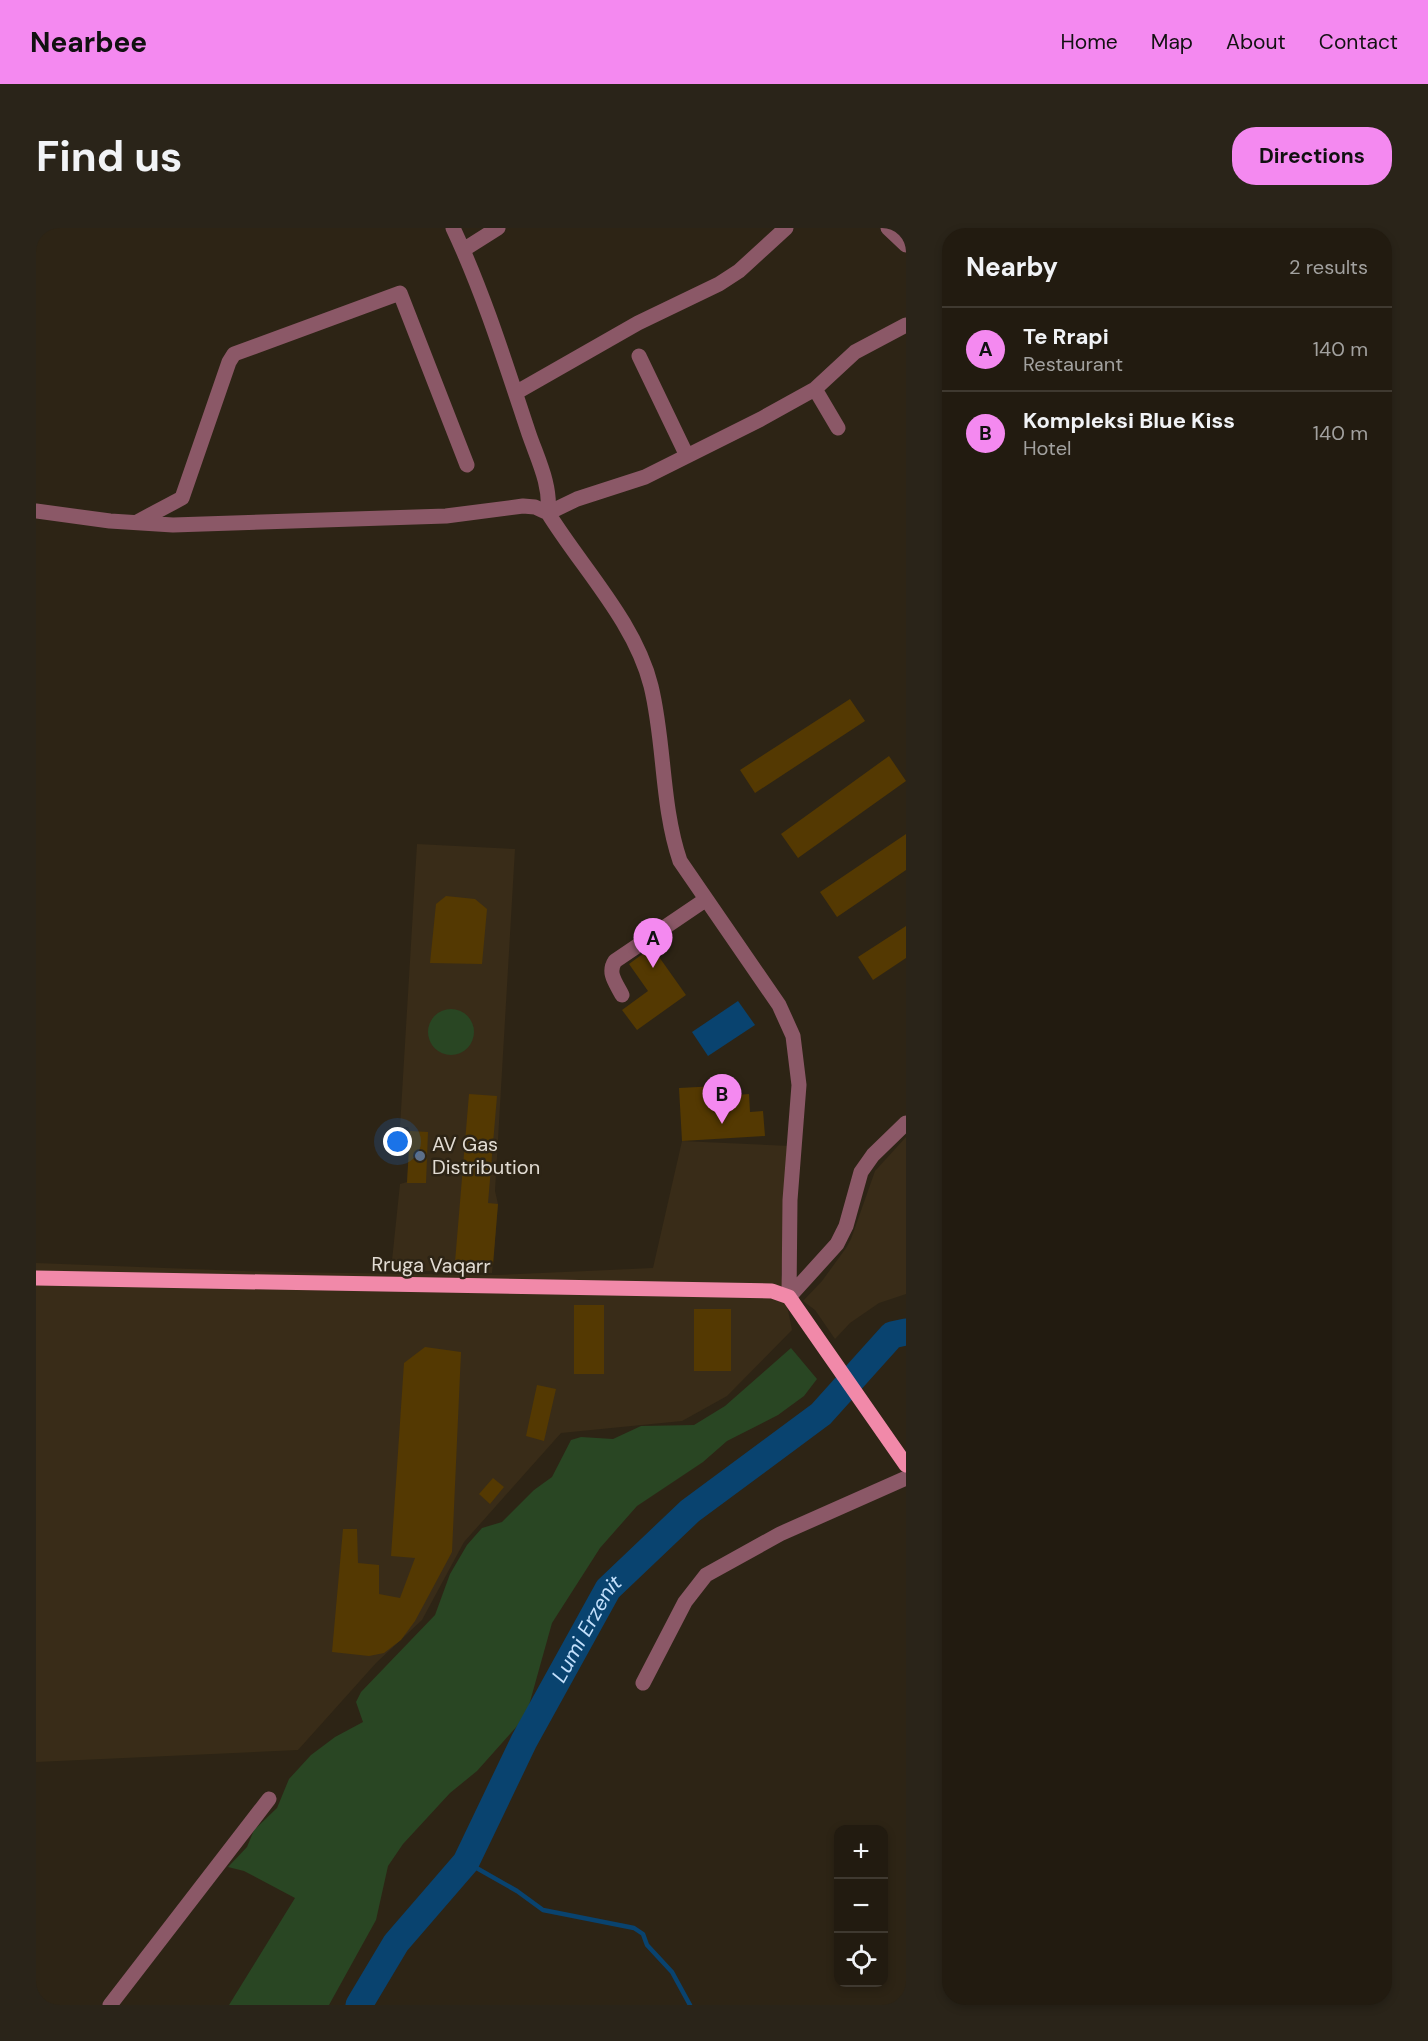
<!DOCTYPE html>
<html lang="en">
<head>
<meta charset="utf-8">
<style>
	:root { --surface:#221b10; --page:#2a2419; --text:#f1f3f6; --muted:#a2a19f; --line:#3f3930; --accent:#f489f0 }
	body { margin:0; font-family:"DM Sans",sans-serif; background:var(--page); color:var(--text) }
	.controls { position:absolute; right:18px; bottom:18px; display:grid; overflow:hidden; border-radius:12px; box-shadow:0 3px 9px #0003 }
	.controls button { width:54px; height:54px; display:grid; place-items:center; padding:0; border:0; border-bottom:2px solid var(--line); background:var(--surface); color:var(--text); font:30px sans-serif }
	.you { position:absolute; left:362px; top:914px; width:21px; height:21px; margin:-15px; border:4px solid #fff; border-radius:50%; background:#1a73e8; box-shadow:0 0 0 9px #1a73e833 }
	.badge { display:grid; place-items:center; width:39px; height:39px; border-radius:50%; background:var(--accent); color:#111; font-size:20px; font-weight:700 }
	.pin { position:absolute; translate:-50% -50px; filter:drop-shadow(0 2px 3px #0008) }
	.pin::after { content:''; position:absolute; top:32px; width:21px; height:18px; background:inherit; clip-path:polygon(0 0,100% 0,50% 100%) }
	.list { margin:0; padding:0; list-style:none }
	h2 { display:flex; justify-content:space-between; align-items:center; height:78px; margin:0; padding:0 24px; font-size:26px }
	h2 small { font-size:20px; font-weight:400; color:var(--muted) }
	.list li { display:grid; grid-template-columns:39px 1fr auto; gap:18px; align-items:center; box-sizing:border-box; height:84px; padding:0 24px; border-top:2px solid var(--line) }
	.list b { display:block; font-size:22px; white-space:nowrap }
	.list p { margin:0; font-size:20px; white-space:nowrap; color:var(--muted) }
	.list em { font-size:20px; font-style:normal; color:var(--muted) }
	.icon { flex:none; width:33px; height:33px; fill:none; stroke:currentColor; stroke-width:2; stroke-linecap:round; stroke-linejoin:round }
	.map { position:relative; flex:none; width:870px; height:1777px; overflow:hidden; border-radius:24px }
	header { display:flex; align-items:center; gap:36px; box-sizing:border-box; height:84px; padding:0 30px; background:var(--accent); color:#111 }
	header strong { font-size:28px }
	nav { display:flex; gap:33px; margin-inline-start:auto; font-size:21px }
	.intro { display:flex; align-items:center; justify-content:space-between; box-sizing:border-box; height:144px; padding:0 36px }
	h1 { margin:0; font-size:42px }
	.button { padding:15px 27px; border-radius:24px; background:var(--accent); color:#111; font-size:21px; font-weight:700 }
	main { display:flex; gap:36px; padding:0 36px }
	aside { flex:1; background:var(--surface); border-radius:24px; box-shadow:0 3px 9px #0003 }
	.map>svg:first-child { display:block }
	.built { fill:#392c18 }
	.green { fill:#294623 }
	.water { fill:#09436f }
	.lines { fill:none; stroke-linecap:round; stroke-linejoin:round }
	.stream { stroke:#09436f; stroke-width:4.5 }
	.river { stroke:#09436f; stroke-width:27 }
	.building { fill:#543902 }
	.minor { stroke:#8b5867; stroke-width:15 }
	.major { stroke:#f189a9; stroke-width:15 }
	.service-dot { fill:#5c6f8a; stroke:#2d2415; stroke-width:2 }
	.labels { text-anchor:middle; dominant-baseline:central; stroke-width:5; stroke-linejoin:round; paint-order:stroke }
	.poi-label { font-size:20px; fill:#e2dcd3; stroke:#2d2415; text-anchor:start }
	.street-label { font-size:20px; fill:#e2dcd3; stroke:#2d2415 }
	.water-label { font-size:21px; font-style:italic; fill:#c3e0fc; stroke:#2d2415 }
</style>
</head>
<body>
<header>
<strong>Nearbee</strong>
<nav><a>Home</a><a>Map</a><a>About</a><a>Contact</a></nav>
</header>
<div class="intro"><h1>Find us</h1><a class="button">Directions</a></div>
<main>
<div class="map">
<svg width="870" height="1777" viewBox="0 0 870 1777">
	<rect width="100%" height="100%" fill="#2d2415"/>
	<path class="built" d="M 381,616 L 479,621 L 459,963 L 462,976 L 456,1045 L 355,1042 L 364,956 L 371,954 L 374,903 L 372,899 L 364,899 Z
		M 870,909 L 870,1066 L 843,1075 L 814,1095 L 799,1111 L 779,1082 L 767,1073 L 786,1053 L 810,1020 L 815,1011 L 839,943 Z
		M 646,913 L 755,918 L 745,1047 L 756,1102 L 691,1168 L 646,1193 L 525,1205 L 428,1314 L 386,1392 L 340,1435 L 262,1522 L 0,1534 L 0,1035 L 236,1044 L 462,1047 L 617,1040 Z"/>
	<path class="green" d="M392 804a23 23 0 1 1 46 0a23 23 0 1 1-46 0Z
		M 755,1120 L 781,1151 L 768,1168 L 742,1187 L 691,1213 L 667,1234 L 601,1278 L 564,1320 L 516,1395 L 490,1488 L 441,1543 L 414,1565 L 367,1616 L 352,1638 L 340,1692 L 293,1777 L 193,1777 L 259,1670 L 208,1643 L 192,1639 L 211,1619 L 218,1602 L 241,1580 L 253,1551 L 275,1527 L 299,1509 L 327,1494 L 320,1474 L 325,1464 L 399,1387 L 414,1346 L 431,1317 L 446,1300 L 466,1294 L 498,1262 L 516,1249 L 535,1212 L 545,1209 L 577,1211 L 605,1198 L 658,1197 L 689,1178 Z"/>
	<path class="water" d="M 702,773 L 719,797 L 672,828 L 656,804 Z"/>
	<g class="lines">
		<path class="stream" d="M 430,1634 L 481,1663 L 507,1682 L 598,1700 L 607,1706 L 611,1717 L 636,1744 L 654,1777"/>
		<path class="river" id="s1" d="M 323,1777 L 360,1715 L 430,1634 L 488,1513 L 572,1361 L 654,1283 L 785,1186 L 856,1107 L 870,1104"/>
	</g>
	<path class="building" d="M 814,471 L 829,493 L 719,565 L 704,542 Z
		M 853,528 L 870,553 L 762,630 L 745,606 Z
		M 870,606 L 870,642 L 801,689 L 784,664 Z
		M 410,668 L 439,671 L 451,681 L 446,736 L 394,735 L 400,676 Z
		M 870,698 L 870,730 L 837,752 L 822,729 Z
		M 616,719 L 650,767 L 601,802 L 586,782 L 612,763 L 593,736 Z
		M 700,857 L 700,867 L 713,866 L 714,884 L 727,883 L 729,908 L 646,913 L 643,860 Z
		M 433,866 L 461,868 L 452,975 L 462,976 L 457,1037 L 419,1034 Z
		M 374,903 L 392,904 L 390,955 L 371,955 Z
		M 538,1077 L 568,1077 L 568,1146 L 538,1146 Z
		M 658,1081 L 695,1081 L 695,1143 L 658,1143 Z
		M 389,1119 L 425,1124 L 416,1324 L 379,1393 L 365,1412 L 348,1425 L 333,1428 L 296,1424 L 307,1301 L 321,1301 L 322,1335 L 343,1337 L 343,1366 L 364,1370 L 379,1330 L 355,1328 L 368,1135 Z
		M 501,1157 L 520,1161 L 508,1213 L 490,1208 Z
		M 457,1250 L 468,1259 L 454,1276 L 443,1266 Z"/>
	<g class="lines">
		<path class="minor" d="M 417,0 C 448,66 470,137 493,206 C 502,232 515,257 512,285
			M 852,0 L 870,17
			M 427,22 L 462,0
			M 603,128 L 651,228
			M 779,161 L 802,200
			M 481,164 L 602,95 L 683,56 L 703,43 L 750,0
			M 0,283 L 74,293 L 137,297 L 410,288 L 487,278 L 499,279 L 512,285 C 546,340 599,394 615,458 C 629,515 625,577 644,633 L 743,777 L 757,808 L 763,857 L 754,972 L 753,1069
			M 512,285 L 541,271 L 609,249 L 725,191 L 779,161 L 819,124 L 870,97
			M 101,294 L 146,270 L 193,134 L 198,126 L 364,65 L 431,237
			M 586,767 C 580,755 571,745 579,733 L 669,672
			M 753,1069 L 801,1016 L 810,998 L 825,944 L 837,927 L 870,895
			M 607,1455 L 649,1374 L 670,1347 L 744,1306 L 870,1250
			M 74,1777 L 233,1571"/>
		<path class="major" d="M 0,1050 L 736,1063 L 753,1069 L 870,1237"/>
	</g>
	<circle class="service-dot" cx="384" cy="928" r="6"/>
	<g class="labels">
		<g class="poi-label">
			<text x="396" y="916">AV Gas<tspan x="396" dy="23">Distribution</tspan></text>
		</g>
		<g class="street-label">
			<text transform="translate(395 1037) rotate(1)">Rruga Vaqarr</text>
		</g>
		<g class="water-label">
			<text stroke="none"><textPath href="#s1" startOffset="442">Lumi Erzenit</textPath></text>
		</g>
	</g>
</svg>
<div class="controls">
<button>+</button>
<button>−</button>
<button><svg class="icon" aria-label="locate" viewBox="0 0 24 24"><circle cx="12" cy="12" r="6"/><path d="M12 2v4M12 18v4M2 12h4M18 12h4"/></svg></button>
</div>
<div class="you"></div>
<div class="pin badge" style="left:617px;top:740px">A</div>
<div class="pin badge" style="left:686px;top:896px">B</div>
</div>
<aside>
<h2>Nearby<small>2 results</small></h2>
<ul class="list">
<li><span class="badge">A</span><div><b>Te Rrapi</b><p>Restaurant</p></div><em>140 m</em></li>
<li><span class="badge">B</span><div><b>Kompleksi Blue Kiss</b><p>Hotel</p></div><em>140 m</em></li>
</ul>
</aside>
</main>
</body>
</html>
